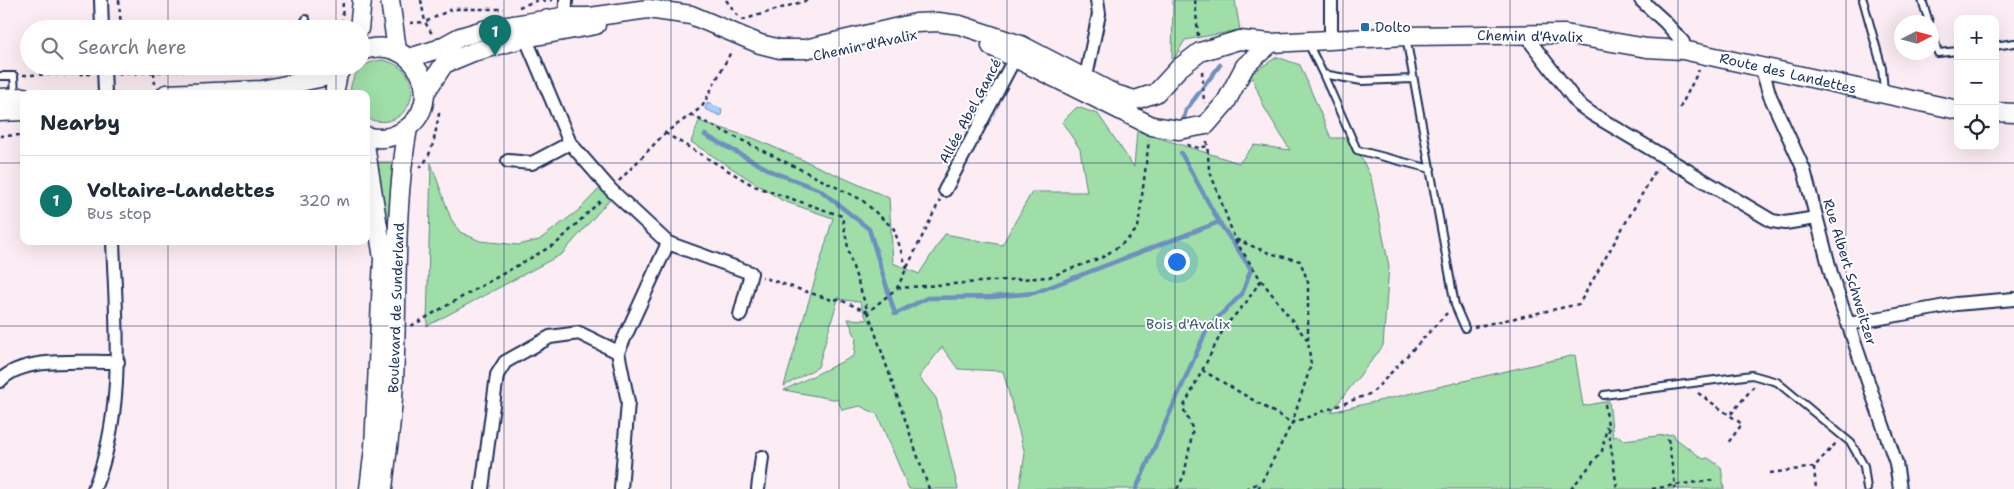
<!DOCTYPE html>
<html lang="en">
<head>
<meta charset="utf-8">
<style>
	:root { --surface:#fff; --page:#f6f6f7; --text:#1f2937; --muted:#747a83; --line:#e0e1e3; --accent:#0f766e }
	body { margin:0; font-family:"Shantell Sans",sans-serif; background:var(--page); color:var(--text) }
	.controls { position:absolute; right:15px; top:15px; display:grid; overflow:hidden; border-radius:10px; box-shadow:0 5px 20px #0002 }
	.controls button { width:45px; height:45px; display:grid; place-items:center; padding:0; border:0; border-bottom:1px solid var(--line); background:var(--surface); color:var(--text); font:25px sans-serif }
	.compass { position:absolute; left:1894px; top:15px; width:45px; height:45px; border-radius:50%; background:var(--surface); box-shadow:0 5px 20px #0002; rotate:84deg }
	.you { position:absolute; left:1176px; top:261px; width:18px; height:18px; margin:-12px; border:4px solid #fff; border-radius:50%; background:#1a73e8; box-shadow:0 0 0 8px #1a73e833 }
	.badge { display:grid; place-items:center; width:32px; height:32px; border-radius:50%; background:var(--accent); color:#fff; font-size:16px; font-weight:700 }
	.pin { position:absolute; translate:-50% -41px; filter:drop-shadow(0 1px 2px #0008) }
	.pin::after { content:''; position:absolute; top:26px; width:18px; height:15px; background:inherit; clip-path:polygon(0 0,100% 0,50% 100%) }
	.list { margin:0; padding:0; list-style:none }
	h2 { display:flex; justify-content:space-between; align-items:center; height:65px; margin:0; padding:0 20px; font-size:21px }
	h2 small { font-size:16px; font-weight:400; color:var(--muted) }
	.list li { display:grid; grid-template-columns:32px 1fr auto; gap:15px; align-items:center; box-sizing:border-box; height:90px; padding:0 20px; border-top:1px solid var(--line) }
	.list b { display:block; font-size:19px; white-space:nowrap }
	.list p { margin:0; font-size:16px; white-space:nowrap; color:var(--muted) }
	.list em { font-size:16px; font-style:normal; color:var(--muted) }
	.icon { flex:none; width:28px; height:28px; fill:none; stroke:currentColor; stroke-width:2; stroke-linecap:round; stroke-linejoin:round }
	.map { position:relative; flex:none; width:2014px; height:489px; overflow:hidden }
	.search { position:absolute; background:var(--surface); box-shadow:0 5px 20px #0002; left:20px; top:20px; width:350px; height:55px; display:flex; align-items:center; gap:12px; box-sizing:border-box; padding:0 18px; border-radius:28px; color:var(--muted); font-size:19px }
	.panel { position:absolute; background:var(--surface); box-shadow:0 5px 20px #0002; left:20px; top:90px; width:350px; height:155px; border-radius:10px }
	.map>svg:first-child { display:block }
	.green { fill:#9fdea7; stroke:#5d8682 }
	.water { fill:#a4d1ff; stroke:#6d90bf }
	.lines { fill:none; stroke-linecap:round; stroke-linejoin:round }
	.stream { stroke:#6d90bf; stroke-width:4.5 }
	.lane-casing { stroke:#1b2f5e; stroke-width:10 }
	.street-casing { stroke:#1b2f5e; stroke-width:16 }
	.secondary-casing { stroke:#1b2f5e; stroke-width:21 }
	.path { stroke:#1b2f5e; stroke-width:2.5; stroke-dasharray:4 4; stroke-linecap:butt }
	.lane { stroke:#fff; stroke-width:6 }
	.street { stroke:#fff; stroke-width:12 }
	.secondary { stroke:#fff; stroke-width:18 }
	.grid { fill:none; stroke:#1b2f5e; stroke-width:1; stroke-opacity:0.55 }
	.poi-dot { fill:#1f6fb2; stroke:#fff; stroke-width:2 }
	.labels { text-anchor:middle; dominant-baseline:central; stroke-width:4; stroke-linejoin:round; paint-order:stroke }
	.poi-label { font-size:14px; fill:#1b2f5e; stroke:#fff; text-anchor:start }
	.street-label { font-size:14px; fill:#1b2f5e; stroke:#fff }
	.park-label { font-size:14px; fill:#3c5b70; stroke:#fff }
</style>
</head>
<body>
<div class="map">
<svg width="2014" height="489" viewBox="0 0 2014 489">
	<rect width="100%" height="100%" fill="#fcecf3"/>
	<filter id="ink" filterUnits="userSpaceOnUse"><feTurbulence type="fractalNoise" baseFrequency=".02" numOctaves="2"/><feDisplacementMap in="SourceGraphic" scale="10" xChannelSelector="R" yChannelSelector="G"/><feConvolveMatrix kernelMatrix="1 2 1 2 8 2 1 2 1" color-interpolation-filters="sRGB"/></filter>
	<g filter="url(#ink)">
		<path class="green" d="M 1173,0 L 1235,0 L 1240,30 L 1185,40 L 1172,62 Z
			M 1277,57 L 1300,65 L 1331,138 L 1352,138 L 1371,178 L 1389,266 L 1383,346 L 1331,412 L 1575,355 L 1583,406 L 1609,401 L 1613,437 L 1619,436 L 1623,440 L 1674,434 L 1675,438 L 1703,459 L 1708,458 L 1721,467 L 1724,489 L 1019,489 L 1025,454 L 1003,371 L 958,369 L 942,347 L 919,377 L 936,398 L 958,489 L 909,489 L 877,414 L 860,406 L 842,410 L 838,400 L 784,390 L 854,356 L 856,338 L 848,319 L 867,320 L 860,302 L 838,299 L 818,367 L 784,386 L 833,218 L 783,201 L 691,142 L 699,121 L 753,138 L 889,198 L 893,263 L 919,274 L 945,234 L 1002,245 L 1032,192 L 1087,192 L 1080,149 L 1062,122 L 1077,107 L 1098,114 L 1134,167 L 1137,131 L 1239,163 L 1254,145 L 1290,150 L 1264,107 L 1251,74 Z
			M 381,60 C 434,68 412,138 366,118 L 366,94 L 350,94 C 351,74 361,63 381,60 Z
			M 374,162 L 398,162 L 393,230 L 383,231 Z
			M 431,163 L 451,219 L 460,232 L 480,241 L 518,245 L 539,240 L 579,210 L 601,187 L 610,199 L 562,254 L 427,326 Z"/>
		<path class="water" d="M 707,103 L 722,109 L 721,116 L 705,109 Z"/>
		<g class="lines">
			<path class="stream" d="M 1183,121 L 1186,110 L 1220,65
				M 705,135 L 773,172 L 820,190 L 869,229 L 895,314 L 927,298 L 991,297 L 1034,293 L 1219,222 L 1251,269 L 1242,294 L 1208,327 L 1136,489
				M 1181,153 L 1219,222"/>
			<defs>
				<path id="lane" d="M 1863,0 L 1882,68 L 1884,91
					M 1922,0 L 1929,22
					M 300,29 L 306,19
					M 1932,31 L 1938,53 L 1958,51
					M 1406,37 L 1455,305 L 1465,328
					M 1308,43 L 1323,74
					M 1995,46 L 2014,43
					M 0,76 L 14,76 L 15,95
					M 1412,79 L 1362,81 L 1323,74 L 1357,150 L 1431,169
					M 1604,395 L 1752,375 L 1777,382 L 1851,443 L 1864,466 L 1867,489"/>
				<path id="street" d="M 101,0 L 102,29
					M 1331,0 L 1331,40
					M 1641,0 L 1664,21 L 1683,42 L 1683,50
					M 565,25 L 566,0
					M 523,32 L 570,143 L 611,190 L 668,243 L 618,352 L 628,402 L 621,489
					M 1529,33 L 1532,44 L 1578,104 L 1592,114 L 1772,221 L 1785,223 L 1816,218
					M 104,66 L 105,94
					M 1764,67 L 1763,73 L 1770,96 L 1804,170 L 1832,277 L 1896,463 L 1900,489
					M 1084,86 L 1099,14 L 1097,0
					M 508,161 L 532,163 L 570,143
					M 945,190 L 1018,52
					M 668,243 L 751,273 L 740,315
					M 1849,324 L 1956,304 L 2014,299
					M 0,381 C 23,355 85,363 118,362
					M 94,489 C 126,410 116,324 113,241
					M 482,489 L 497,375 L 505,362 L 550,337 L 579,333 L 618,352
					M 758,489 L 762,457"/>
				<path id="secondary" d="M 390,0 L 397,50
					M 359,29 L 362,0
					M 991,46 L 1152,126 L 1179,130 L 1206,125 L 1226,102 L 1245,66 L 1271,43
					M 361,51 C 414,31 450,102 403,131 C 392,138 379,140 366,136
					M 409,58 L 438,49 L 460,37 L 483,30 L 562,17 L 590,17 L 648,9 L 691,15 L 760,44 L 780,49 L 805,49 L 916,23 L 938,22 L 960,25 L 1021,45 L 1115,94 L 1135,100 L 1156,93 L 1179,68 L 1200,52 L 1239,40 L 1271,43 L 1406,36 L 1565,34 L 1647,48 L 1683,50 L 1958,110
					M 425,93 L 444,64 L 473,52 L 525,38 L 596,25
					M 166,94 L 262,90 L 338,74
					M 334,94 L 338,74 L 343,66
					M 0,98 L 24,97
					M 0,112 L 24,111
					M 1995,112 L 2014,113
					M 366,151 L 383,258 L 374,448 L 369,489
					M 383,489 C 386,459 391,428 393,398 C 399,308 392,217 408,128"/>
			</defs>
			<use href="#lane" class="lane-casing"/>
			<use href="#street" class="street-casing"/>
			<use href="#secondary" class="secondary-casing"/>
			<path class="path" d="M 119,0 L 121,29
				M 421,0 L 425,22 L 452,9 L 504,9
				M 726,0 L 739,17
				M 1195,0 L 1198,36
				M 519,7 L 536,1 L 552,0
				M 742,20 L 808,0
				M 342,23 L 343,0
				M 410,23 L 425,22 L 432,34
				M 339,29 L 342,23
				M 123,66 L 124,74
				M 1202,71 L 1204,103
				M 154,73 L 155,84
				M 118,74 L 273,66
				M 23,75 L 90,74
				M 1680,108 L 1699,70
				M 691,115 L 862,200 L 894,229 L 907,269
				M 665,133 L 754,186 L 842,216 L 850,258 L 868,312 L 838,299 L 832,300 L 762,277
				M 0,136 L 24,135
				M 1207,141 L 1209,169 L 1235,239 L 1269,253 L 1300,261 L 1308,282 L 1308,341 L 1311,365 L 1292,423 L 1258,489
				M 1187,145 L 1199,148 L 1208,146
				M 419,168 C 434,157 436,126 440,109
				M 619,181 L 665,133 L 702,107 L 732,50
				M 1235,240 L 1261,280 L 1308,341
				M 897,288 L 1049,277 L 1103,257 L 1126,241 L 1138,228 L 1149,140
				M 411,326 L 557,243 L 601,200
				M 1474,327 L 1579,304 L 1657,168
				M 1202,370 L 1292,423 L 1372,393 L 1447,313
				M 1698,393 L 1742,424 L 1728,443
				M 1605,404 L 1617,489
				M 1731,414 L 1754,386
				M 1668,439 L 1675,485 L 1713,480
				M 1814,467 L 1816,489
				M 1770,473 L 1814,467 L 1837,442
				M 929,489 L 868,312 L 897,288 L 940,200
				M 1177,489 L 1184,476 L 1193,430 L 1183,408 L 1225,326 L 1245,304 L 1261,280
				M 1246,489 L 1259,483
				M 1571,489 L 1602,451 L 1607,426
				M 1652,489 L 1675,485 L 1675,489"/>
			<use href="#lane" class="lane"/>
			<use href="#street" class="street"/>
			<use href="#secondary" class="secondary"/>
		</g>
	</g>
	<path class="grid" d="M 168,0 L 168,29M 336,0 L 336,29M 504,0 L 504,489M 671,0 L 671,489M 839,0 L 839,489M 1007,0 L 1007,489M 1175,0 L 1175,489M 1343,0 L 1343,489M 1510,0 L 1510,489M 1678,0 L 1678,489M 1846,0 L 1846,489M 168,66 L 168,94M 336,66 L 336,94M 0,163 L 24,163M 366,163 L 2014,163M 168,241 L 168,489M 336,241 L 336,489M 0,326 L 2014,326"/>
	<rect class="poi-dot" x="1360" y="22" width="10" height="10" rx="2.5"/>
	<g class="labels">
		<g class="poi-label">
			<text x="1375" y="27">Dolto</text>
		</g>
		<g class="street-label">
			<text transform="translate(1530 36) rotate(1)">Chemin d'Avalix</text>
			<text transform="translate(865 45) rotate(-12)">Chemin d'Avalix</text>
			<text transform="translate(1788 73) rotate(13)">Route des Landettes</text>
			<text transform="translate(970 111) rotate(-62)">Allée Abel Gancé</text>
			<text transform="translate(1850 272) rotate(73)">Rue Albert Schweitzer</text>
			<text transform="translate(396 308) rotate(-88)">Boulevard de Sunderland</text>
		</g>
		<g class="park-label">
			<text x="1188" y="324">Bois d'Avalix</text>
		</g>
	</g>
</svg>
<div class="controls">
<button>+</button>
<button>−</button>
<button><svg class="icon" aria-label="locate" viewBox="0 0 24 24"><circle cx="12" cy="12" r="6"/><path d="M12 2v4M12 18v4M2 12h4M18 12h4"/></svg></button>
</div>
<svg class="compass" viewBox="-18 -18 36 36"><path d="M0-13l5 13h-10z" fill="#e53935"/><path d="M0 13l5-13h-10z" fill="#747a83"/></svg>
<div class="you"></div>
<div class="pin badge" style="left:495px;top:56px">1</div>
<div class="search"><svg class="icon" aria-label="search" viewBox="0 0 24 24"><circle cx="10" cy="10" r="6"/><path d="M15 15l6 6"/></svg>Search here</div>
<section class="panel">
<h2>Nearby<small></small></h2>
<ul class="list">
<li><span class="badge">1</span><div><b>Voltaire-Landettes</b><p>Bus stop</p></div><em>320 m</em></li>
</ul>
</section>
</div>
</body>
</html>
